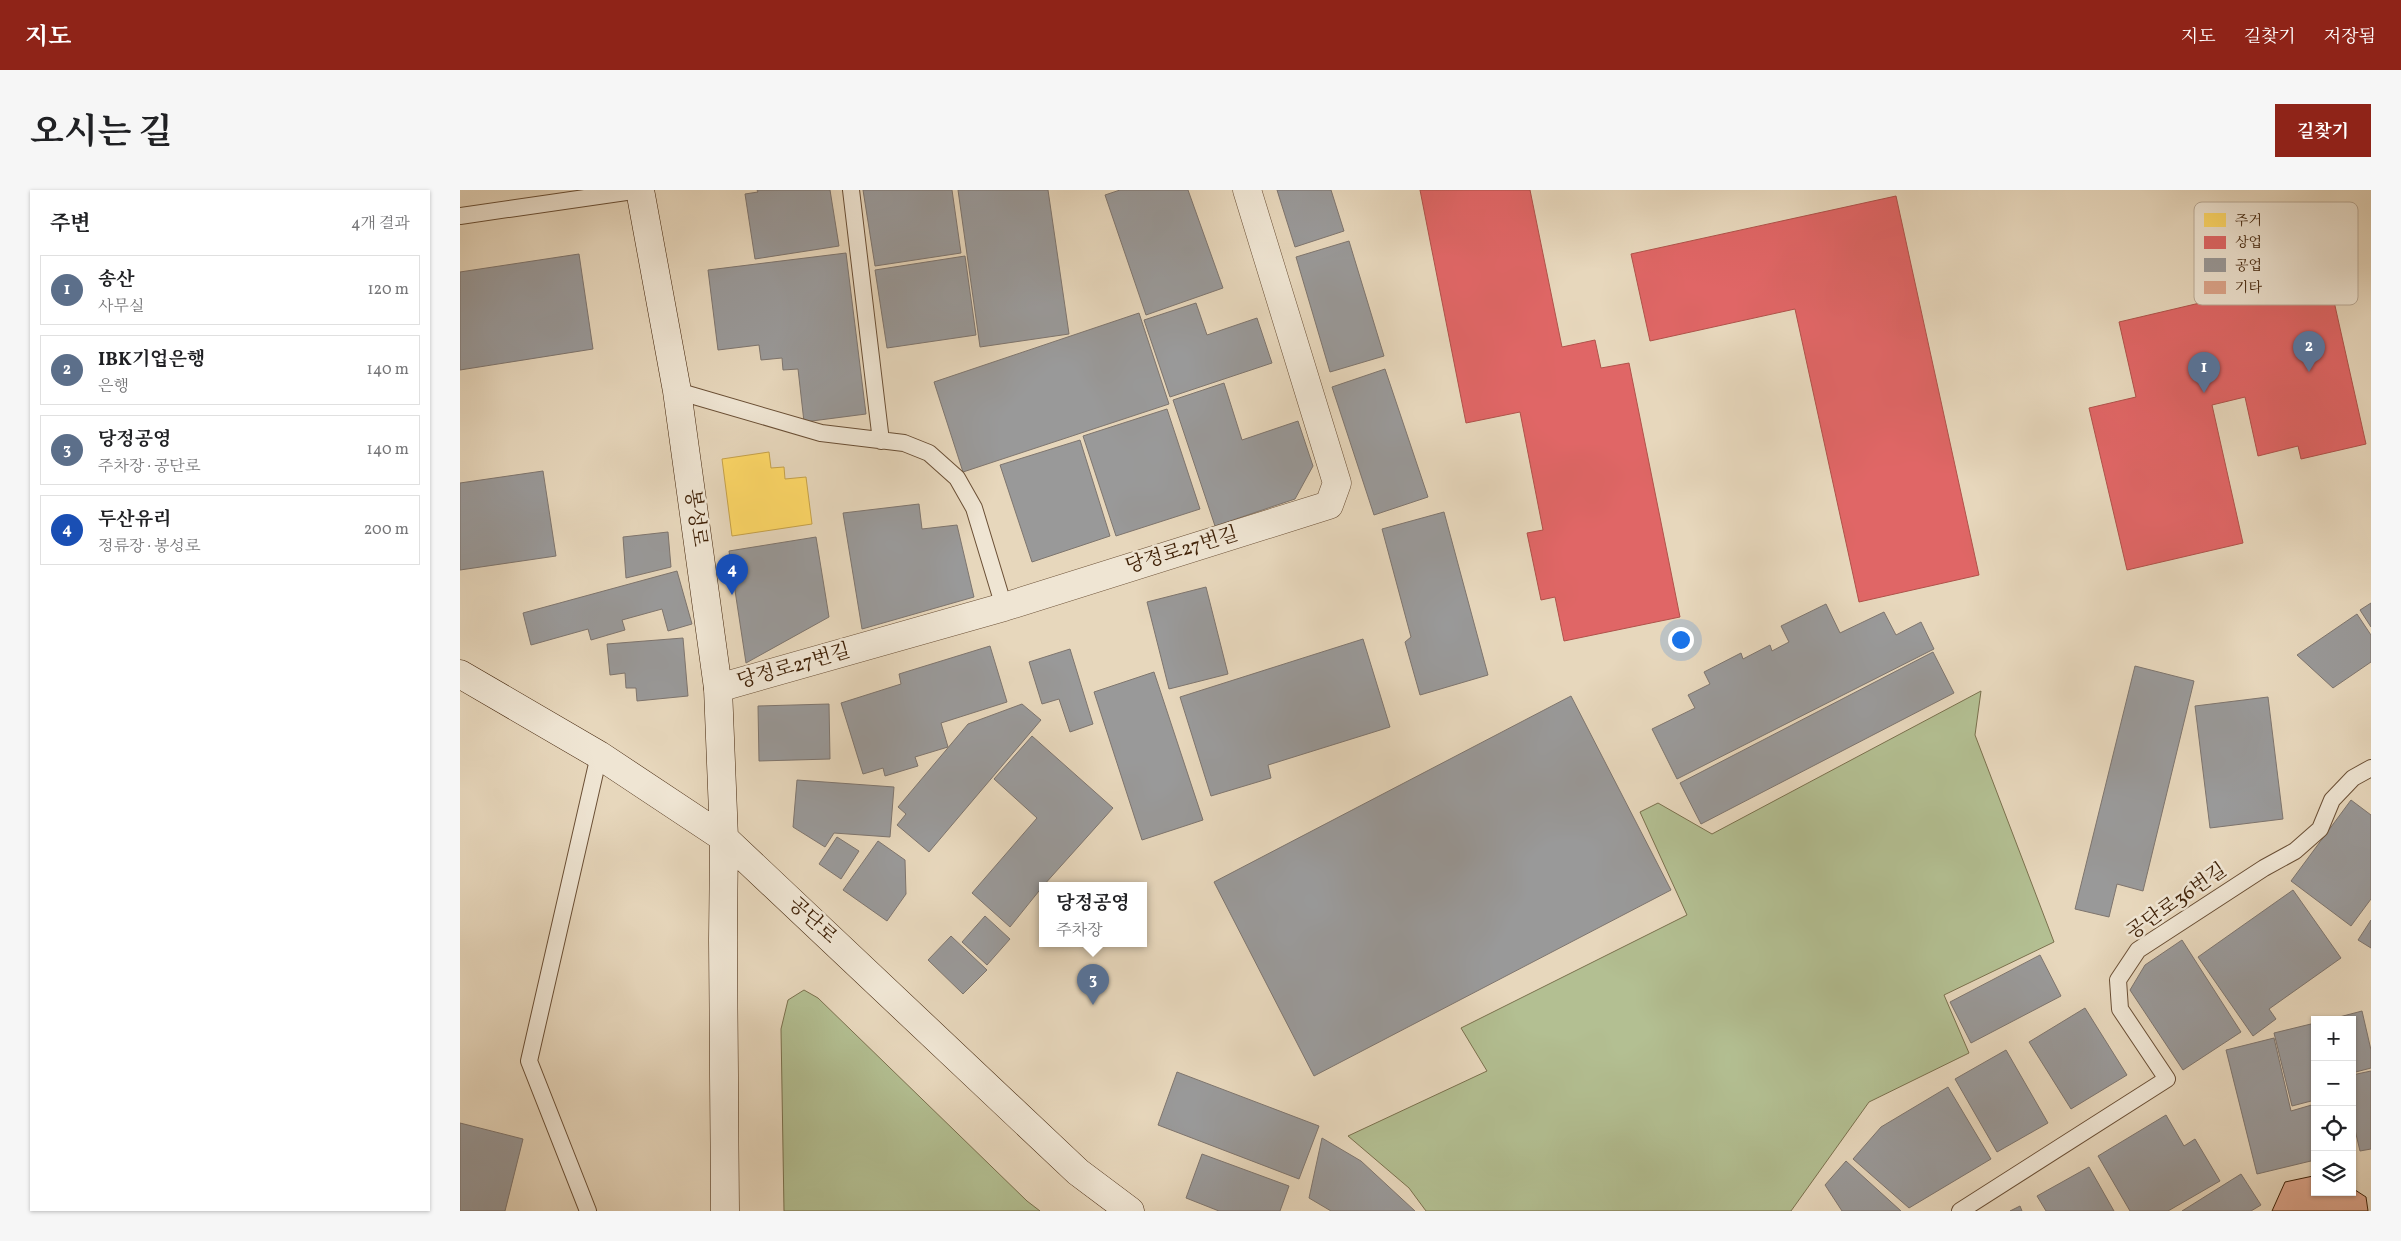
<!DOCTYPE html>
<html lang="ko">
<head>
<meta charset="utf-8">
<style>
	:root { --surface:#fff; --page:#f6f6f6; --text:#202124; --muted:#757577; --line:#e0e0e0; --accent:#8f2418 }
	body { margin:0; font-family:Vollkorn,"Noto Serif KR",serif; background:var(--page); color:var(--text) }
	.controls { position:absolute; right:15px; bottom:15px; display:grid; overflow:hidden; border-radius:0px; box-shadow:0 1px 4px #0004 }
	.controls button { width:45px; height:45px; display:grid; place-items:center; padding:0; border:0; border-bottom:1px solid var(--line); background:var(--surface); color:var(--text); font:25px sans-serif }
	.you { position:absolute; left:1220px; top:449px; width:18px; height:18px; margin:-12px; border:4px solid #fff; border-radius:50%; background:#1a73e8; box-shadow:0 0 0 8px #1a73e833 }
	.badge { display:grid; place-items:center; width:32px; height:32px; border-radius:50%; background:var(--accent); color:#fff; font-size:16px; font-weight:700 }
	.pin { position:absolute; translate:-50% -41px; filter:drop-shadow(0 1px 2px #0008) }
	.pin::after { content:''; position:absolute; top:26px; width:18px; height:15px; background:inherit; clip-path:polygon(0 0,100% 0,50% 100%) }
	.popup { position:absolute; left:579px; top:692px; width:108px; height:65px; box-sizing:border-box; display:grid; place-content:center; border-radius:0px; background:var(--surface); filter:drop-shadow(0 1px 4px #0005); font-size:16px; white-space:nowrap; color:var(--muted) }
	.popup b { font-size:19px; color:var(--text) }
	.popup::after { content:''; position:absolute; left:50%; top:100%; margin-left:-10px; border:10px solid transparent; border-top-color:var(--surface) }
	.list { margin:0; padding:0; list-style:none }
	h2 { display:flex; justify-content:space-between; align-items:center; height:65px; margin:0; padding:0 20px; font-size:21px }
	h2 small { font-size:16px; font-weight:400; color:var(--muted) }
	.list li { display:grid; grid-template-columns:32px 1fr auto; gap:15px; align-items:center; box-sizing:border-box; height:70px; margin:0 10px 10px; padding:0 10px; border:1px solid var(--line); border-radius:0px }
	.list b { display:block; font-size:19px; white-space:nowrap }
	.list p { margin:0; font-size:16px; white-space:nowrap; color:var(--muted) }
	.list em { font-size:16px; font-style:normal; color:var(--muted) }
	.icon { flex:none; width:28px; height:28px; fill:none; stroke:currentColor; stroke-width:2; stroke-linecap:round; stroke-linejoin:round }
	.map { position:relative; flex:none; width:1911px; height:1021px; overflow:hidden; border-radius:0px }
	header { display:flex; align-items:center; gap:30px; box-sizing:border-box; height:70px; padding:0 25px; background:var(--accent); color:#fff }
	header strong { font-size:24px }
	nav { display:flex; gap:28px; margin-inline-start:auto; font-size:18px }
	.intro { display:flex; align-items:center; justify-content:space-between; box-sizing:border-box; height:120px; padding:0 30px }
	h1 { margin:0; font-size:35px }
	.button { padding:12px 22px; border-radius:0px; background:var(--accent); color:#fff; font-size:18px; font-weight:700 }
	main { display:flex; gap:30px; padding:0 30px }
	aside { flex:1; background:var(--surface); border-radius:0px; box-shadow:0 1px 4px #0004 }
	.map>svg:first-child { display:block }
	.green { fill:#b3bf92; stroke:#7a704d }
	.homes { fill:#ffd966; stroke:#c6a24a }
	.shops { fill:#e06666; stroke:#b0524a }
	.industry { fill:#999; stroke:#7e756e }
	.building { fill:#dda58b; stroke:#402208 }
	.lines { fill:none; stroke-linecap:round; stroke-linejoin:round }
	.lane-casing { stroke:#6a4f35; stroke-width:18 }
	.street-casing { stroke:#6a4f35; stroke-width:29 }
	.secondary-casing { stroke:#402208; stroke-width:29 }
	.lane { stroke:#efe5d3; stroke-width:16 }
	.street { stroke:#efe5d3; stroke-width:28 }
	.secondary { stroke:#efe5d3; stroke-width:28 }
	.labels { text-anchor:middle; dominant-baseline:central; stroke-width:5; stroke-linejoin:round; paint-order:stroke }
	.street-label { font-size:20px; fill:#402208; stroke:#efe5d3 }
	.key { fill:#efe5d3; stroke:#baaa96; stroke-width:1 }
	.key-label { font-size:14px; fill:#402208 }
</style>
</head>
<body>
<header>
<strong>지도</strong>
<nav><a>지도</a><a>길찾기</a><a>저장됨</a></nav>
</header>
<div class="intro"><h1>오시는 길</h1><a class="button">길찾기</a></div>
<main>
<aside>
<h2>주변<small>4개 결과</small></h2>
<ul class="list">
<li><span class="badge" style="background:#5c6f8a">1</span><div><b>송산</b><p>사무실</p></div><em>120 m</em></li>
<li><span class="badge" style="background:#5c6f8a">2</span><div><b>IBK기업은행</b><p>은행</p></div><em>140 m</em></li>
<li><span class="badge" style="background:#5c6f8a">3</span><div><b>당정공영</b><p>주차장 · 공단로</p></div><em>140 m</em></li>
<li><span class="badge" style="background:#1a4fb4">4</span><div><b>두산유리</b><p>정류장 · 봉성로</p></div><em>200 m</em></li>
</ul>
</aside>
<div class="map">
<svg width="1911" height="1021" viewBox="0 0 1911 1021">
	<rect width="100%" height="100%" fill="#e7d7bc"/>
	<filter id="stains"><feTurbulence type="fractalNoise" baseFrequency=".004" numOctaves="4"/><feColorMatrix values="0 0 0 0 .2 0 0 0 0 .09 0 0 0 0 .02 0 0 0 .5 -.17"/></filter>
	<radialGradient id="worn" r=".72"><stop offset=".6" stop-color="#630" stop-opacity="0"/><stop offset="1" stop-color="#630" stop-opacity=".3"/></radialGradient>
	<path class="green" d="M 1521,501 L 1515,545 L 1594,752 L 1484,805 L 1509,863 L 1409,912 L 1331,1021 L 966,1021 L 949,998 L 888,946 L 1027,881 L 1001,838 L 1227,725 L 1180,622 L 1198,613 L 1252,644 Z
		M 344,800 L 358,808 L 567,1011 L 580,1021 L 324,1021 L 321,839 L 328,810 Z"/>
	<path class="homes" d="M 309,262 L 311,278 L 324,277 L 325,289 L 346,287 L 352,334 L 272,346 L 262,269 Z"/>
	<path class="shops" d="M 960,0 L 1070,0 L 1102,157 L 1135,150 L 1141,178 L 1169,173 L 1220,427 L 1104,451 L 1095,407 L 1081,410 L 1067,343 L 1083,340 L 1060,222 L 1006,233 Z
		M 1436,6 L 1519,385 L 1399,412 L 1335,119 L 1190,151 L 1171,64 Z
		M 1860,49 L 1906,254 L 1841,269 L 1838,256 L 1798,266 L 1785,207 L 1752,215 L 1783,353 L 1667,380 L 1629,218 L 1676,207 L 1659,132 L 1761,108 L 1754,74 Z"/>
	<path class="industry" d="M 297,0 L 370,0 L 379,56 L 295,69 L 285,4 L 298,2 Z
		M 403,0 L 492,0 L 501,63 L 415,76 Z
		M 498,0 L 588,0 L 609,144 L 520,157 Z
		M 660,0 L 728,0 L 763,98 L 686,125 L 645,5 Z
		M 817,0 L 871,0 L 884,41 L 835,57 Z
		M 889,51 L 924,166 L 870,182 L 836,67 Z
		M 386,63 L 406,224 L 344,232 L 338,179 L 323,180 L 322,168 L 301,170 L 299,155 L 258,160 L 248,80 Z
		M 119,64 L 133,159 L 0,180 L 0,82 Z
		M 505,66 L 516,145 L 427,158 L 415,80 Z
		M 736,113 L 747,145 L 797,128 L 812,173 L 710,207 L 684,130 Z
		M 679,123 L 709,214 L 503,282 L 474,192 Z
		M 925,179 L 968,307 L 914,325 L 872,197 Z
		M 764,193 L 782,250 L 838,231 L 853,276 L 835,309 L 755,336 L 713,210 Z
		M 707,219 L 740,319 L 656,346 L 623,246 Z
		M 620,250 L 650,346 L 572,372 L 540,275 Z
		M 83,281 L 96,366 L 0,380 L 0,293 Z
		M 459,314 L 462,339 L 497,335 L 514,407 L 402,439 L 383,323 Z
		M 984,322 L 1028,485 L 960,505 L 945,452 L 951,447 L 922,339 Z
		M 208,342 L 211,377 L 166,388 L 163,347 Z
		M 356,347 L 369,427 L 286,473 L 269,361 Z
		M 217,381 L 232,434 L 208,441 L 202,419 L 162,430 L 165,440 L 131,450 L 128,439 L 71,455 L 63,423 Z
		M 746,397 L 768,484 L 709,499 L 687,412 Z
		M 1911,413 L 1911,437 L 1900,420 Z
		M 1366,414 L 1380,443 L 1424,422 L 1436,445 L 1461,432 L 1474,459 L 1217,589 L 1192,539 L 1235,518 L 1228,505 L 1250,494 L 1244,482 L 1281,463 L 1283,469 L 1310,455 L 1312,461 L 1329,452 L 1321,436 Z
		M 1897,424 L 1911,445 L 1911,472 L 1873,498 L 1837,465 Z
		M 223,448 L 228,506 L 177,511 L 176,498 L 166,498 L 165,483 L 150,485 L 147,454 Z
		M 903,449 L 930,537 L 808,575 L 811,588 L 751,606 L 720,507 Z
		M 530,456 L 547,512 L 481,533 L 488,557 L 455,567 L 458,576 L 425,586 L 423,578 L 403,584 L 381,513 L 441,494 L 439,484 Z
		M 610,459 L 633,534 L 610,542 L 599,509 L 582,514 L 569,472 Z
		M 1473,462 L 1494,503 L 1241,634 L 1220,593 Z
		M 1675,476 L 1734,491 L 1683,701 L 1657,694 L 1649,727 L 1615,719 Z
		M 694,482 L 743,630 L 682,650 L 634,502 Z
		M 1111,506 L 1211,700 L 854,886 L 754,692 Z
		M 1808,507 L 1823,629 L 1750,638 L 1735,516 Z
		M 369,514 L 370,569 L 299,571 L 298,516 Z
		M 562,514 L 581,530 L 469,662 L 437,635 L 446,624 L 438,617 L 508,534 Z
		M 572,546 L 653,618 L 583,696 L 550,737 L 512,703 L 577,628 L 534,589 Z
		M 337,590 L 434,597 L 430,647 L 374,643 L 365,657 L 333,637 Z
		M 1891,610 L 1911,625 L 1911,709 L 1891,736 L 1831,691 Z
		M 377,647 L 399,661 L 381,689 L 359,674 Z
		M 418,651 L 445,670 L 446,704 L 427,731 L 383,700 Z
		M 1833,700 L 1881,768 L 1809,819 L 1816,829 L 1793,846 L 1738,767 Z
		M 525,726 L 550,749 L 527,775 L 502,752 Z
		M 1911,730 L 1911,758 L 1898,750 Z
		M 491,746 L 527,780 L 503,804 L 468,770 Z
		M 1722,750 L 1781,842 L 1723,880 L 1670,800 L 1685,775 Z
		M 1580,765 L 1601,806 L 1511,853 L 1490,812 Z
		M 1625,818 L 1667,885 L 1611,919 L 1569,852 Z
		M 1902,821 L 1911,860 L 1911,878 L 1892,883 L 1892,830 L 1868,830 Z
		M 1855,833 L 1855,910 L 1832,916 L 1814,843 Z
		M 1814,848 L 1831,921 L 1855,914 L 1855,970 L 1797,984 L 1766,860 Z
		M 1546,860 L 1588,933 L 1537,962 L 1495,889 Z
		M 1911,881 L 1911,959 L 1900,961 L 1892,927 L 1892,885 Z
		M 717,882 L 859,936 L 839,989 L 698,935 Z
		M 1488,897 L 1531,969 L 1449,1018 L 1393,969 L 1421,937 Z
		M 1706,925 L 1724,956 L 1735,949 L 1760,991 L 1708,1021 L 1670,1021 L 1638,966 Z
		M 0,933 L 63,949 L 45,1021 L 0,1021 Z
		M 862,948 L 901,971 L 955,1021 L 871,1021 L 849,1008 Z
		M 742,964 L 829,996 L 820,1021 L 759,1021 L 726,1008 Z
		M 1386,971 L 1441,1021 L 1382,1021 L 1365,995 Z
		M 1629,977 L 1654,1021 L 1586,1021 L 1577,1006 Z
		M 1781,984 L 1801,1015 L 1791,1021 L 1722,1021 Z
		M 1560,1016 L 1562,1021 L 1550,1021 Z"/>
	<path class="building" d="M 1853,986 L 1855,1002 L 1892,1002 L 1892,998 L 1906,1007 L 1908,1021 L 1812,1021 L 1825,992 Z"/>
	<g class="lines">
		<defs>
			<path id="lane" d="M 391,0 L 421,251
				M 0,26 L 180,0
				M 217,201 L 361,243 L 444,253 L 469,263 L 497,288 L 514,318 L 544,417
				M 128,1021 L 69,871 L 139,565
				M 1500,1021 L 1707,889 L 1660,819 L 1658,790 L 1678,760 L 1804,678 L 1835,661 L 1860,639 L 1872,610 L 1893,588 L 1911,578"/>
			<path id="street" d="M 258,498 L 544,417 L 869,315 L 877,293 L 787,0"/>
			<path id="secondary" d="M 180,0 L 217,201 L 258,498 L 264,648 L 263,750 L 265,1021
				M 0,484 L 139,565 L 264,648 L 618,982 L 670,1021"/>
		</defs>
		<use href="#lane" class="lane-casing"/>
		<use href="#street" class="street-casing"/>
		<use href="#secondary" class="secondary-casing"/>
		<use href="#lane" class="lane"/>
		<use href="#street" class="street"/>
		<use href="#secondary" class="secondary"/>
	</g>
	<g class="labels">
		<g class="street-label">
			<text transform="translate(235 328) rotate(82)">봉성로</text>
			<text transform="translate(722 361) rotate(-17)">당정로27번길</text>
			<text transform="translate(334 477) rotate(-16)">당정로27번길</text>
			<text transform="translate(1717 712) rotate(-35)">공단로36번길</text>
			<text transform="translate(352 731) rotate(43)">공단로</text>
		</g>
	</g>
	<rect x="1734" y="12" width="164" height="103" rx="8" class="key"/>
	<rect x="1744" y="23" width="22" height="14" fill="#ffd966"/>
	<rect x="1744" y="46" width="22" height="13" fill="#e06666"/>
	<rect x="1744" y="68" width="22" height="14" fill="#999"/>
	<rect x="1744" y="91" width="22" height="13" fill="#dda58b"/>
	<g class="key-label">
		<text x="1775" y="35">주거</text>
		<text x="1775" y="57">상업</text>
		<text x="1775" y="80">공업</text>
		<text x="1775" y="102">기타</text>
	</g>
	<rect width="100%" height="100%" filter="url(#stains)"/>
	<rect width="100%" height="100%" fill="url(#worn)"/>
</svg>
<div class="controls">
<button>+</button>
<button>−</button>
<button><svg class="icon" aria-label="locate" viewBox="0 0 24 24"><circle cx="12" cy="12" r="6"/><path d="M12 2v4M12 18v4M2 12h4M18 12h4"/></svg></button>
<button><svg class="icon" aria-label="layers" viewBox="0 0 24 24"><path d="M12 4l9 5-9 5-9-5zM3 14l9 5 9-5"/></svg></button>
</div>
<div class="you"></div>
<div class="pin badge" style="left:1744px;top:203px;background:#5c6f8a">1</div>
<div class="pin badge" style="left:1849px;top:182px;background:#5c6f8a">2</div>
<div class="pin badge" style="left:633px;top:815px;background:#5c6f8a">3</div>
<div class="popup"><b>당정공영</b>주차장</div>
<div class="pin badge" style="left:272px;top:405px;background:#1a4fb4">4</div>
</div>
</main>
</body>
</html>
